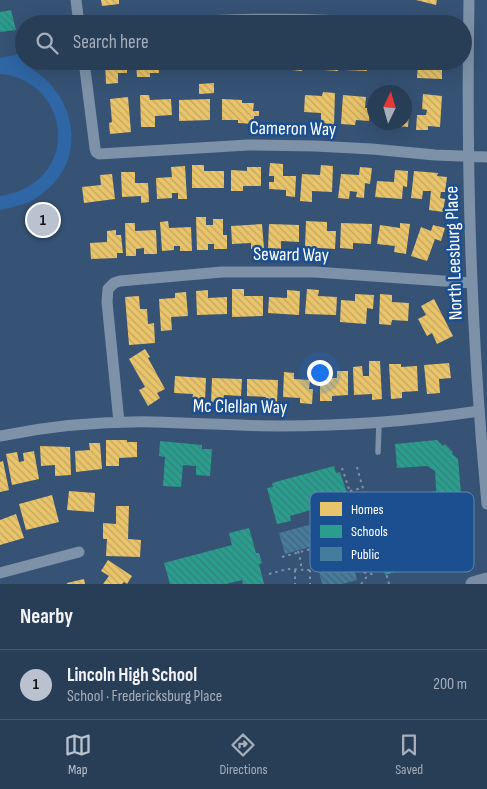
<!DOCTYPE html>
<html lang="en">
<head>
<meta charset="utf-8">
<style>
	:root { --surface:#283e57; --page:#344961; --text:#f1f3f6; --muted:#a5aeba; --line:#44576d; --accent:#b9c2ce }
	body { margin:0; font-family:"Sofia Sans Condensed",sans-serif; background:var(--page); color:var(--text) }
	.compass { position:absolute; left:367px; top:85px; width:45px; height:45px; border-radius:50%; background:var(--surface); box-shadow:0 5px 20px #0002; rotate:5deg }
	.you { position:absolute; left:319px; top:372px; width:18px; height:18px; margin:-12px; border:4px solid #fff; border-radius:50%; background:#1a73e8; box-shadow:0 0 0 8px #1a73e833 }
	.badge { display:grid; place-items:center; width:32px; height:32px; border-radius:50%; background:var(--accent); color:#111; font-size:16px; font-weight:700 }
	.pin { position:absolute; translate:-50% -50%; border:2px solid #fff; box-shadow:0 1px 5px #0006 }
	.list { margin:0; padding:0; list-style:none }
	h2 { display:flex; justify-content:space-between; align-items:center; height:65px; margin:0; padding:0 20px; font-size:21px }
	h2 small { font-size:16px; font-weight:400; color:var(--muted) }
	.list li { display:grid; grid-template-columns:32px 1fr auto; gap:15px; align-items:center; box-sizing:border-box; height:70px; padding:0 20px; border-top:1px solid var(--line) }
	.list b { display:block; font-size:19px; white-space:nowrap }
	.list p { margin:0; font-size:16px; white-space:nowrap; color:var(--muted) }
	.list em { font-size:16px; font-style:normal; color:var(--muted) }
	.icon { flex:none; width:28px; height:28px; fill:none; stroke:currentColor; stroke-width:2; stroke-linecap:round; stroke-linejoin:round }
	.map { position:relative; flex:none; width:487px; height:584px; overflow:hidden }
	.search { position:absolute; background:var(--surface); box-shadow:0 5px 20px #0002; left:15px; right:15px; top:15px; height:55px; display:flex; align-items:center; gap:12px; box-sizing:border-box; padding:0 18px; border-radius:28px; color:var(--muted); font-size:19px }
	.sheet { height:135px; background:var(--surface) }
	nav { display:flex; justify-content:space-around; align-items:center; box-sizing:border-box; height:70px; border-top:1px solid var(--line); background:var(--surface); font-size:14px; color:var(--muted) }
	nav a { display:grid; justify-items:center; gap:2px }
	nav .on { color:var(--accent) }
	.map>svg:first-child { display:block }
	.pitch { fill:#2f66a5 }
	.homes { fill:url(#homes-back-hatch) }
	.schools { fill:url(#schools-back-hatch) }
	.public { fill:url(#public-back-hatch) }
	.lines { fill:none; stroke-linecap:round; stroke-linejoin:round }
	.path { stroke:#7d92a8; stroke-width:2; stroke-dasharray:2.5 4; stroke-linecap:butt }
	.service { stroke:#7d92a8; stroke-width:5.5 }
	.minor { stroke:#7d92a8; stroke-width:11 }
	.secondary { stroke:#798da4; stroke-width:15 }
	.labels { text-anchor:middle; dominant-baseline:central; stroke-width:5; stroke-linejoin:round; paint-order:stroke }
	.street-label { font-size:19px; fill:#fff; stroke:#1b4f8f }
	.key { fill:#1b4f8f; stroke:#5f84b1; stroke-width:1 }
	.key-label { font-size:14px; fill:#fff }
</style>
</head>
<body>
<div class="map">
<svg width="487" height="584" viewBox="0 0 487 584">
	<defs>
		<pattern id="homes-back-hatch" width="6" height="6" patternUnits="userSpaceOnUse" patternTransform="scale(1.25)"><rect width="6" height="6" fill="#e9c46a"/><path d="M-1 5l2 2M0 0l6 6M5-1l2 2" fill="none" stroke="#c2a662"/></pattern>
		<pattern id="schools-back-hatch" width="6" height="6" patternUnits="userSpaceOnUse" patternTransform="scale(1.25)"><rect width="6" height="6" fill="#2a9d8f"/><path d="M-1 5l2 2M0 0l6 6M5-1l2 2" fill="none" stroke="#368178"/></pattern>
		<pattern id="public-back-hatch" width="6" height="6" patternUnits="userSpaceOnUse" patternTransform="scale(1.25)"><rect width="6" height="6" fill="#457b9d"/><path d="M-1 5l2 2M0 0l6 6M5-1l2 2" fill="none" stroke="#486474"/></pattern>
	</defs>
	<rect width="100%" height="100%" fill="#365274"/>
	<path class="pitch" d="M 24,53 L 24,61 L 50,61 L 27,66 C 79,94 90,165 36,198 C 25,205 13,207 0,210 L 0,196 C 10,194 20,192 29,186 C 81,155 59,78 0,74 L 0,58 Z"/>
	<path class="homes" d="M 101,0 L 119,0 L 119,4 L 102,6 Z
		M 416,0 L 437,0 L 436,5 Z
		M 105,61 L 127,61 L 127,73 L 118,73 L 118,83 L 106,84 Z
		M 136,61 L 158,61 L 159,73 L 150,73 L 150,77 L 137,77 Z
		M 170,61 L 198,61 L 198,69 L 170,69 Z
		M 238,61 L 268,61 L 268,69 L 238,68 Z
		M 272,61 L 303,61 L 302,71 L 271,68 Z
		M 309,61 L 338,61 L 338,71 L 309,69 Z
		M 345,61 L 371,61 L 371,64 L 367,64 L 367,71 L 345,70 Z
		M 377,61 L 408,61 L 407,69 L 377,66 Z
		M 418,61 L 435,61 L 435,66 L 442,67 L 442,79 L 417,78 Z
		M 214,83 L 214,93 L 199,94 L 199,84 Z
		M 323,92 L 335,93 L 334,125 L 321,124 L 321,113 L 304,112 L 305,95 L 322,96 Z
		M 423,94 L 442,96 L 440,127 L 428,126 L 428,130 L 416,130 L 417,115 L 426,115 L 427,110 L 422,109 Z
		M 140,95 L 149,95 L 150,100 L 171,99 L 172,115 L 155,116 L 155,127 L 141,127 Z
		M 343,95 L 366,97 L 365,108 L 370,108 L 369,121 L 356,120 L 355,125 L 341,124 Z
		M 128,97 L 131,132 L 110,134 L 109,123 L 112,122 L 110,99 Z
		M 210,99 L 210,120 L 179,121 L 179,100 Z
		M 222,99 L 242,100 L 242,103 L 254,103 L 253,111 L 259,111 L 259,116 L 254,116 L 254,124 L 238,123 L 238,120 L 222,120 Z
		M 404,112 L 409,112 L 408,127 L 396,126 L 396,122 L 404,122 Z
		M 270,163 L 283,164 L 283,176 L 296,176 L 295,197 L 286,196 L 286,190 L 269,189 L 269,182 L 274,182 L 274,176 L 269,176 Z
		M 192,165 L 204,165 L 204,171 L 224,171 L 224,188 L 192,188 Z
		M 321,165 L 333,166 L 332,192 L 312,191 L 312,202 L 300,201 L 302,174 L 320,175 Z
		M 185,166 L 187,199 L 178,199 L 178,193 L 172,193 L 172,198 L 157,199 L 156,178 L 172,177 L 171,167 Z
		M 247,167 L 261,167 L 261,186 L 243,186 L 243,191 L 231,191 L 231,170 L 247,171 Z
		M 360,167 L 372,168 L 370,184 L 365,183 L 364,198 L 356,197 L 357,192 L 350,191 L 349,199 L 338,198 L 341,174 L 359,175 Z
		M 395,170 L 408,171 L 407,187 L 403,186 L 402,199 L 375,197 L 377,181 L 394,182 Z
		M 414,171 L 438,173 L 437,176 L 447,177 L 445,192 L 441,192 L 440,198 L 445,199 L 443,212 L 429,210 L 431,191 L 423,191 L 422,199 L 411,198 Z
		M 121,172 L 135,172 L 135,183 L 148,183 L 149,202 L 141,203 L 141,196 L 122,197 Z
		M 112,174 L 115,199 L 84,203 L 82,187 L 101,185 L 100,175 Z
		M 196,217 L 206,217 L 206,225 L 213,225 L 213,219 L 223,219 L 223,235 L 227,235 L 227,249 L 214,249 L 214,244 L 208,244 L 208,250 L 197,250 Z
		M 168,221 L 169,228 L 191,227 L 192,251 L 180,251 L 180,246 L 174,246 L 174,250 L 162,251 L 160,222 Z
		M 306,221 L 327,222 L 327,231 L 336,231 L 335,249 L 305,247 Z
		M 125,223 L 135,223 L 135,231 L 156,230 L 157,254 L 144,254 L 144,248 L 136,249 L 136,256 L 126,256 Z
		M 341,223 L 372,224 L 371,244 L 353,243 L 353,249 L 340,248 Z
		M 400,223 L 410,224 L 406,254 L 394,252 L 395,246 L 377,244 L 380,225 L 400,228 Z
		M 262,224 L 264,248 L 251,249 L 251,243 L 232,244 L 231,226 Z
		M 269,224 L 299,225 L 299,242 L 281,241 L 281,249 L 268,248 Z
		M 433,225 L 445,228 L 441,241 L 435,239 L 427,261 L 411,256 L 421,227 L 431,231 Z
		M 116,230 L 116,235 L 121,235 L 123,253 L 117,253 L 117,258 L 91,259 L 90,243 L 107,242 L 107,231 Z
		M 232,289 L 244,289 L 244,296 L 263,296 L 263,316 L 232,317 Z
		M 307,289 L 319,290 L 318,296 L 337,297 L 336,315 L 305,314 Z
		M 208,290 L 208,298 L 227,297 L 227,314 L 197,315 L 196,291 Z
		M 287,290 L 300,291 L 299,315 L 268,313 L 269,297 L 287,298 Z
		M 186,292 L 188,316 L 171,317 L 172,330 L 161,331 L 159,299 L 175,298 L 175,293 Z
		M 355,294 L 374,295 L 373,309 L 367,308 L 366,324 L 340,322 L 341,300 L 355,301 Z
		M 380,294 L 392,295 L 392,302 L 409,303 L 408,321 L 392,320 L 391,325 L 379,324 Z
		M 139,296 L 140,309 L 147,309 L 148,324 L 154,323 L 155,343 L 129,345 L 125,297 Z
		M 434,299 L 453,336 L 437,344 L 432,333 L 427,336 L 418,319 L 426,315 L 421,306 Z
		M 145,349 L 150,357 L 148,358 L 165,389 L 157,393 L 160,398 L 148,406 L 139,390 L 145,387 L 129,359 Z
		M 369,361 L 380,361 L 382,399 L 372,400 L 372,394 L 354,395 L 353,367 L 362,366 L 363,376 L 369,376 Z
		M 449,363 L 451,378 L 439,379 L 440,393 L 427,394 L 424,365 Z
		M 389,364 L 401,364 L 401,367 L 417,366 L 418,391 L 402,392 L 402,398 L 391,399 Z
		M 331,369 L 331,378 L 337,378 L 337,371 L 348,371 L 348,395 L 332,396 L 332,401 L 320,401 L 320,370 Z
		M 284,372 L 294,373 L 294,379 L 310,380 L 309,389 L 313,389 L 312,404 L 300,403 L 300,398 L 283,397 Z
		M 175,376 L 206,378 L 205,401 L 192,401 L 193,394 L 174,393 Z
		M 212,378 L 242,379 L 241,396 L 224,395 L 223,403 L 211,402 Z
		M 247,379 L 278,380 L 277,403 L 265,403 L 266,397 L 247,396 Z
		M 106,440 L 127,440 L 127,442 L 137,442 L 137,457 L 119,458 L 119,466 L 106,466 Z
		M 89,443 L 100,443 L 102,469 L 76,472 L 75,451 L 90,450 Z
		M 40,446 L 70,447 L 71,475 L 55,476 L 55,465 L 41,466 Z
		M 34,451 L 39,479 L 12,485 L 6,454 L 17,452 L 19,462 L 24,461 L 23,453 Z
		M 3,461 L 9,490 L 0,492 L 0,462 Z
		M 69,491 L 95,493 L 94,512 L 67,510 Z
		M 52,495 L 59,522 L 26,530 L 19,504 Z
		M 116,506 L 129,506 L 128,539 L 141,540 L 140,557 L 106,556 L 107,539 L 103,539 L 103,523 L 116,524 Z
		M 16,514 L 24,538 L 0,545 L 0,520 Z
		M 108,560 L 132,576 L 127,584 L 124,582 L 122,584 L 103,584 L 109,576 L 101,571 Z
		M 84,579 L 85,584 L 67,584 L 67,583 Z"/>
	<path class="schools" d="M 11,10 L 16,30 L 0,32 L 0,12 Z
		M 437,440 L 443,446 L 445,444 L 453,452 L 452,454 L 458,459 L 462,503 L 437,505 L 435,471 L 427,466 L 397,468 L 395,444 Z
		M 160,441 L 202,445 L 202,449 L 212,449 L 210,476 L 196,475 L 196,466 L 183,465 L 181,487 L 163,486 L 165,457 L 159,456 Z
		M 334,466 L 336,473 L 340,472 L 349,499 L 290,516 L 291,521 L 277,524 L 267,488 L 273,487 L 272,483 Z
		M 249,528 L 256,553 L 259,553 L 262,563 L 259,564 L 264,584 L 243,584 L 242,580 L 226,584 L 170,584 L 164,563 L 232,545 L 229,533 Z
		M 461,537 L 464,552 L 385,575 L 382,560 Z"/>
	<path class="public" d="M 342,516 L 346,530 L 373,523 L 379,548 L 351,555 L 357,580 L 342,584 L 322,584 L 313,546 L 285,554 L 279,533 Z"/>
	<g class="lines">
		<path class="path" d="M 357,467 L 381,554
			M 342,468 L 369,549 L 379,547
			M 350,491 L 362,488
			M 354,504 L 366,501
			M 298,551 L 301,562 L 301,569
			M 282,557 L 311,549 L 316,568
			M 368,561 L 374,562 L 376,565 L 376,569 L 372,574 L 366,573 L 364,572 L 362,566 L 368,561 L 365,551 L 369,549
			M 295,570 L 295,584
			M 310,570 L 310,584
			M 269,574 L 287,569 L 309,570 L 318,568
			M 361,584 L 369,574
			M 389,584 L 381,554 L 461,533"/>
		<path class="service" d="M 378,452 L 379,423"/>
		<path class="minor" d="M 76,0 L 79,24
			M 469,0 C 466,168 471,337 487,504
			M 163,24 C 236,18 310,17 383,24
			M 84,61 L 95,148 L 96,152 L 99,154 L 248,145 L 315,146 L 372,149 L 435,155 L 487,157
			M 119,422 L 107,302 L 108,289 L 114,283 L 120,281 L 222,272 L 315,272 L 472,283
			M 0,436 C 51,426 103,421 154,422 C 196,423 238,426 279,426 C 346,426 413,421 479,411
			M 0,573 L 79,552"/>
		<path class="secondary" d="M 473,584 L 487,580"/>
	</g>
	<g class="labels">
		<g class="street-label">
			<text transform="translate(293 129) rotate(1)">Cameron Way</text>
			<text transform="translate(454 253) rotate(-92)">North Leesburg Place</text>
			<text transform="translate(291 255) rotate(1)">Seward Way</text>
			<text transform="translate(240 407) rotate(1)">Mc Clellan Way</text>
		</g>
	</g>
	<rect x="310" y="492" width="164" height="80" rx="8" class="key"/>
	<rect x="320" y="502" width="22" height="14" fill="#e9c46a"/>
	<rect x="320" y="525" width="22" height="13" fill="#2a9d8f"/>
	<rect x="320" y="547" width="22" height="14" fill="#457b9d"/>
	<g class="key-label">
		<text x="351" y="514">Homes</text>
		<text x="351" y="536">Schools</text>
		<text x="351" y="559">Public</text>
	</g>
</svg>
<svg class="compass" viewBox="-18 -18 36 36"><path d="M0-13l5 13h-10z" fill="#e53935"/><path d="M0 13l5-13h-10z" fill="#a5aeba"/></svg>
<div class="you"></div>
<div class="pin badge" style="left:43px;top:220px">1</div>
<div class="search"><svg class="icon" aria-label="search" viewBox="0 0 24 24"><circle cx="10" cy="10" r="6"/><path d="M15 15l6 6"/></svg>Search here</div>
</div>
<section class="sheet">
<h2>Nearby<small></small></h2>
<ul class="list">
<li><span class="badge">1</span><div><b>Lincoln High School</b><p>School · Fredericksburg Place</p></div><em>200 m</em></li>
</ul>
</section>
<nav>
<a class="on"><svg class="icon" aria-label="map" viewBox="0 0 24 24"><path d="M3 6l6-2 6 2 6-2v14l-6 2-6-2-6 2zM9 4v14M15 6v14"/></svg>Map</a>
<a><svg class="icon" aria-label="directions" viewBox="0 0 24 24"><path d="M12 3l9 9-9 9-9-9zM9 14v-3h6M13 9l2 2-2 2"/></svg>Directions</a>
<a><svg class="icon" aria-label="saved" viewBox="0 0 24 24"><path d="M7 4h10v16l-5-4-5 4z"/></svg>Saved</a>
</nav>
</body>
</html>
